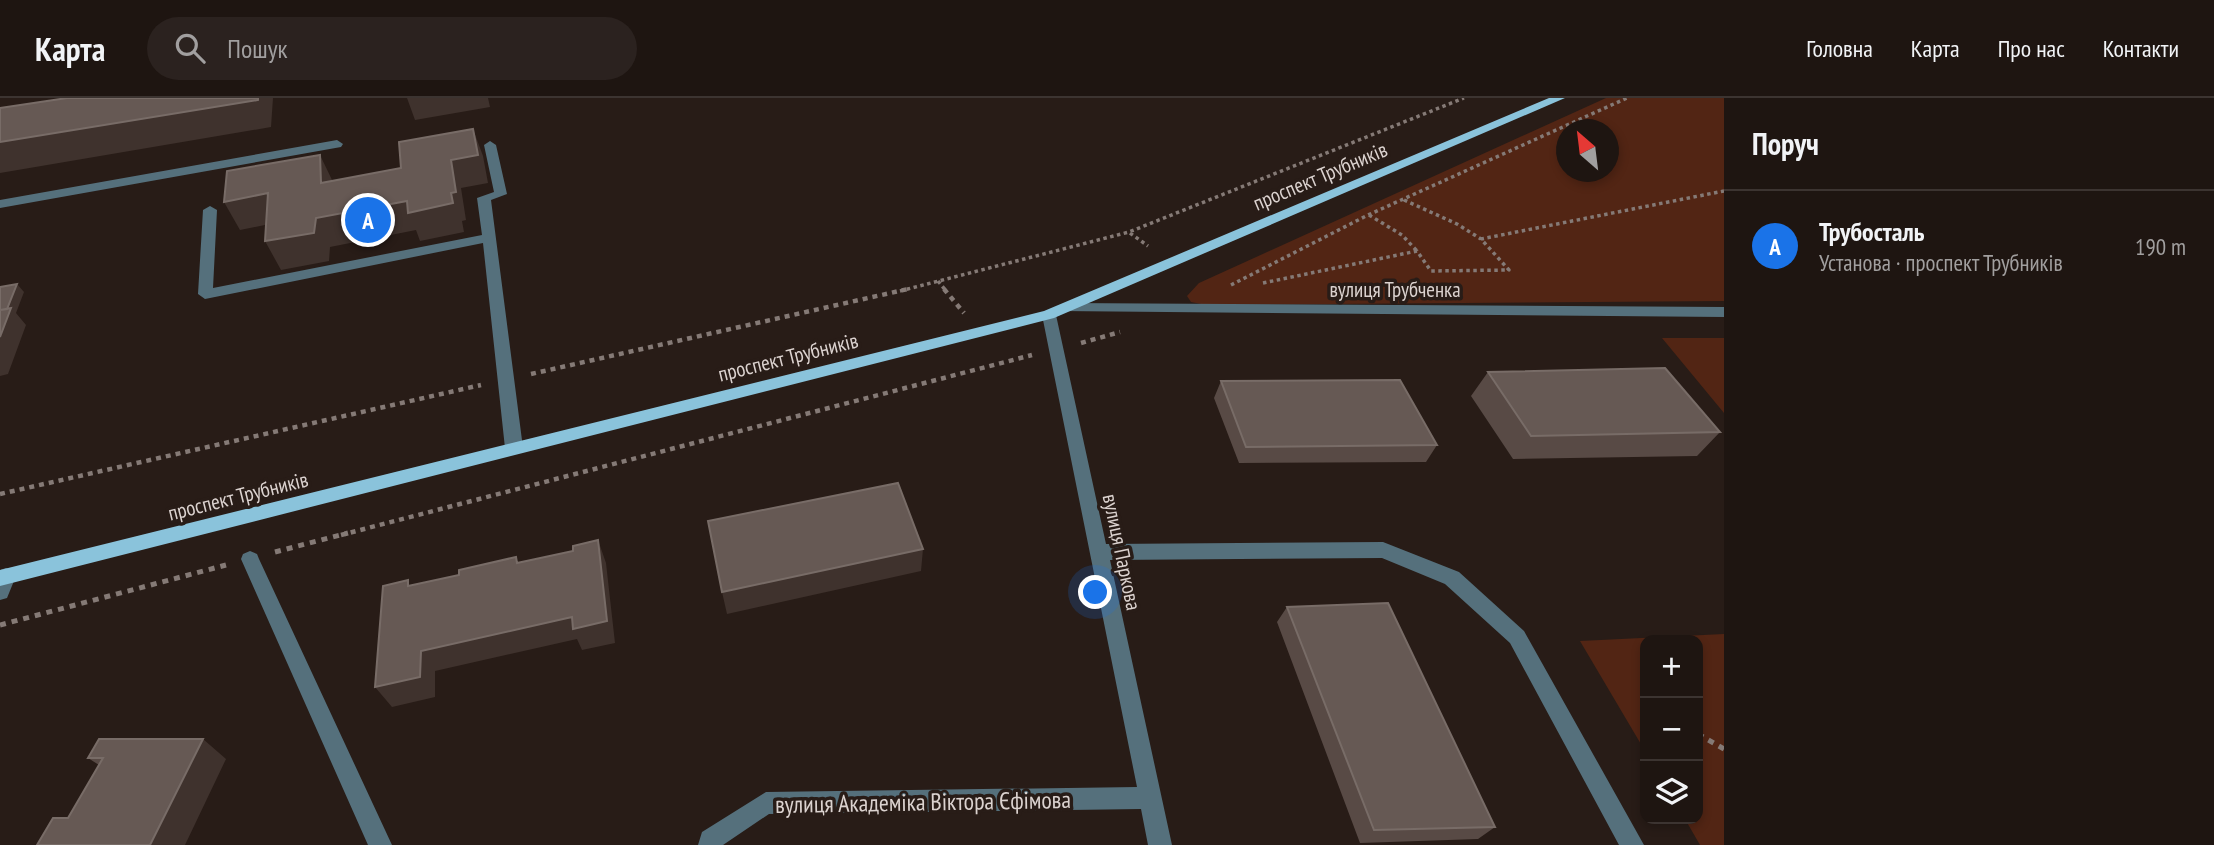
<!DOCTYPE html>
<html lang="uk">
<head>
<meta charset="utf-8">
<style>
	:root { --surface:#1e1511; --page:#2b221f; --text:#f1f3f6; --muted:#a19f9f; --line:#3c3431; --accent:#1a73e8 }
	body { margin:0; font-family:"PT Sans Narrow",sans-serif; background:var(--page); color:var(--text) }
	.controls { position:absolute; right:21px; bottom:21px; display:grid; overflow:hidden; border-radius:14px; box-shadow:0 4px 10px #0003 }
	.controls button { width:63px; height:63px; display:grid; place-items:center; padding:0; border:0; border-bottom:2px solid var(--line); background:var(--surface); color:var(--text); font:35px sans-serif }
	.compass { position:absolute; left:1556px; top:21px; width:63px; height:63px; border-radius:50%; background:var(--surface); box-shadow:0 4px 10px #0003; rotate:332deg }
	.you { position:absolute; left:1096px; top:495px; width:24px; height:24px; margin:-18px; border:5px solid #fff; border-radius:50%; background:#1a73e8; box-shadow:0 0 0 10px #1a73e833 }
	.badge { display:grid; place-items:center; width:46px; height:46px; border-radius:50%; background:var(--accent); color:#fff; font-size:23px; font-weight:700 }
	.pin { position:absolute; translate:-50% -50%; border:4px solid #fff; box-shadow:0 2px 7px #0006 }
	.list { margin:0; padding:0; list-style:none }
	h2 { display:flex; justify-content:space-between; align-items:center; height:91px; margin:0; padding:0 28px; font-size:30px }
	h2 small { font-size:23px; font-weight:400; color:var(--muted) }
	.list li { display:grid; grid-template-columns:46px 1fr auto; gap:21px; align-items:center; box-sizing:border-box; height:112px; padding:0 28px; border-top:2px solid var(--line) }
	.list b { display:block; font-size:26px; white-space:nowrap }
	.list p { margin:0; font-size:23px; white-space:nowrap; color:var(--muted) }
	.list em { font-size:23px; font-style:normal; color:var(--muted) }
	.icon { flex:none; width:38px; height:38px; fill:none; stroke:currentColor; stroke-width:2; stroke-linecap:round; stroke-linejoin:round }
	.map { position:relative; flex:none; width:1724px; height:747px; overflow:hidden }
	header { display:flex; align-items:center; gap:42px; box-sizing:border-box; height:98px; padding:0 35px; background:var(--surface); border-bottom:2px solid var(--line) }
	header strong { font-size:33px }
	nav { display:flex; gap:38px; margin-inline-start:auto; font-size:24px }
	.search { width:490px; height:63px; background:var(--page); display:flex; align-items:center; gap:18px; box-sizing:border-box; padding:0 24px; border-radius:38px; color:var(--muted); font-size:26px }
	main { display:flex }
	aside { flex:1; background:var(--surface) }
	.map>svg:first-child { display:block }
	.green { fill:#522514; fill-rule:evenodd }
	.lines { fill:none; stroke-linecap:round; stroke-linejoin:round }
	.path-far2 { stroke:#857a76; stroke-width:3.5; stroke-dasharray:3.5 3.5; stroke-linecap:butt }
	.path-far1 { stroke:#857a76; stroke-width:4.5; stroke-dasharray:5 5; stroke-linecap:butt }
	.path { stroke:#857a76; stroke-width:5; stroke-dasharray:6 6; stroke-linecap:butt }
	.minor { fill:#55707c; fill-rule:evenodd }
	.major { fill:#8ac3db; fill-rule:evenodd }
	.wall { fill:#584a45 }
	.shaded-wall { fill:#3f322d }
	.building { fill:#665954; stroke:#786c67; stroke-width:2 }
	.labels { text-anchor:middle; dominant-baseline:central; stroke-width:7; stroke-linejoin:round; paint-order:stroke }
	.street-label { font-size:21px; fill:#dbd2cf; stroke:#281c17 }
	.near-street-label { font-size:24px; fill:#dbd2cf; stroke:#281c17 }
</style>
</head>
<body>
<header>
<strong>Карта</strong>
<div class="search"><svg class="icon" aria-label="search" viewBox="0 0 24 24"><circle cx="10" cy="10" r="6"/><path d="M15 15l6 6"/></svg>Пошук</div>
<nav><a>Головна</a><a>Карта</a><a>Про нас</a><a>Контакти</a></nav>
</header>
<main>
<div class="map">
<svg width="1724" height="747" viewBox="0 0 1724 747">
	<rect width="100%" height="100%" fill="#281c17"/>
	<path class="green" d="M 1606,0 L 1724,0 L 1724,203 L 1206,207 L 1191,204 L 1187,198 L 1199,185 ZM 1566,32 L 1608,32 L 1608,74 L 1566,74 Z
		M 1662,240 L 1724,240 L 1724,315 Z
		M 1724,536 L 1724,747 L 1700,747 L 1685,721 L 1698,721 L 1698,542 L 1645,542 L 1645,653 L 1580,543 Z"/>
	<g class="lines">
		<path class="path-far2" d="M 1404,102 L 1457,126 L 1481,141
			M 1369,117 L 1402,137 L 1417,153
			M 1130,135 L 1148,148
			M 938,183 L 946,193
			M 1263,185 L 1417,153 L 1431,173 L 1509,172 L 1481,141 L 1724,93
			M 1231,187 L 1368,117 L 1627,0
			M 900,193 L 1129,134 L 1464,0"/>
		<path class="path-far1" d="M 944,191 L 964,215
			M 1081,245 L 1120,234
			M 531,276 L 908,191
			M 0,396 L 481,287
			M 341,437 L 1032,257"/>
		<path class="path" d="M 275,454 L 348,435
			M 0,527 L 226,467
			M 1642,605 L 1645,607
			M 1698,636 L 1724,651"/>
		<path class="minor" d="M 337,42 L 343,46 L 341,49 L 0,110 L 0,102 Z
			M 490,43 L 496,47 L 507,96 L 491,102 L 523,350 L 520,354 L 508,354 L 505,350 L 483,145 L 205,201 L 198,196 L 203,112 L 210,108 L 217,112 L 213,190 L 482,137 L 477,100 L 494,94 L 484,47 Z
			M 1065,205 L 1724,209 L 1724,219 L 1060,213 L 1060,207 Z
			M 1049,212 L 1056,217 L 1106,446 L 1383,444 L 1459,474 L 1524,533 L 1644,747 L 1619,747 L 1510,545 L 1445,486 L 1382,460 L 1110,462 L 1172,747 L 1148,747 L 1141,711 L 769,716 L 723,747 L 698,747 L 702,734 L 766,694 L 1137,689 L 1042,217 Z
			M 250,453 L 257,456 L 259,461 L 392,747 L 368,747 L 241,461 L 243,456 Z
			M 6,470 L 13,472 L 16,478 L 7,500 L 0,502 L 0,472 Z"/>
		<path class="major" d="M 1549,0 L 1565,0 L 1054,220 L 0,488 L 0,472 L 1044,213 Z"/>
	</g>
	<path class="wall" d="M 1488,274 L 1720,334 L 1697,358 L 1513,361 L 1471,298 Z
		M 1221,283 L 1437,347 L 1426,364 L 1239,365 L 1214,300 Z
		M 1287,509 L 1495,729 L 1478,741 L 1360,745 L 1277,524 Z
		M 88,660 L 226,661 L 68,720 L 99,667 Z"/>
	<path class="shaded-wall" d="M 258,0 L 273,0 L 271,29 L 0,75 L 0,44 Z
		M 407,0 L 488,0 L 490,9 L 415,22 Z
		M 473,31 L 483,58 L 488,85 L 461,90 L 466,122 L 462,123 L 464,134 L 420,143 L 416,132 L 330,149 L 329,163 L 281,172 L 265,143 L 316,120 L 451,95 L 451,62 Z
		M 320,57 L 333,84 L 321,85 Z
		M 268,95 L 284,123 L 240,132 L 224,104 Z
		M 17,186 L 24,194 L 16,215 L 26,227 L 8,276 L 0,278 L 0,225 Z
		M 598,442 L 606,465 L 615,545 L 582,552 L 577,541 L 435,573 L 435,599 L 392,609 L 375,589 L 421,553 Z
		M 923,451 L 921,473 L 727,516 L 722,494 Z
		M 203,641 L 226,661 L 185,747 L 150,747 Z"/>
	<path class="building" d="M 67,0 L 258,0 L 258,2 L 0,44 L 0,10 Z
		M 473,31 L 478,57 L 451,62 L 456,94 L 451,95 L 453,105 L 408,115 L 407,103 L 316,120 L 314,135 L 265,143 L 268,95 L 224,104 L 227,73 L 320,57 L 321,85 L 401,70 L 399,44 Z
		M 17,186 L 7,211 L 0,212 L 0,189 Z
		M 11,210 L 0,239 L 0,212 Z
		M 1665,270 L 1720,334 L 1531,338 L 1488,274 Z
		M 1400,282 L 1437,347 L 1246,349 L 1221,283 Z
		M 898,385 L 923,451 L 722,494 L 708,423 Z
		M 598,442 L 607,523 L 573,531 L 572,519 L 421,553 L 420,579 L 375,589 L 383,488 L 408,482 L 408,488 L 459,477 L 459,472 L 516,459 L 517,465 L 573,453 L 573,448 Z
		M 1388,505 L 1495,729 L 1374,732 L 1287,509 Z
		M 99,641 L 203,641 L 150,747 L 37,747 L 53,720 L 68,720 L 103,660 L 88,660 Z"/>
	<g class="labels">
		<g class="street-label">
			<text transform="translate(1320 78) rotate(-23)">проспект Трубників</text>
			<text x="1395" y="191">вулиця Трубченка</text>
			<text transform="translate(788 259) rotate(-14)">проспект Трубників</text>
			<text transform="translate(238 398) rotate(-14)">проспект Трубників</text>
			<text transform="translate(1122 454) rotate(78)">вулиця Паркова</text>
		</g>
		<g class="near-street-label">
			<text transform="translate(923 704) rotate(-1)">вулиця Академіка Віктора Єфімова</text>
		</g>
	</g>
</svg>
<div class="controls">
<button>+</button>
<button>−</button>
<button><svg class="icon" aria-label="layers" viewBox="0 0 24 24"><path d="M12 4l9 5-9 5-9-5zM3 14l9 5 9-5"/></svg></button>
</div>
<svg class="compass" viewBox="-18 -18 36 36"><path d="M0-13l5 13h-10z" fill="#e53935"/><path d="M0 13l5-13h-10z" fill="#a19f9f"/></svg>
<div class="you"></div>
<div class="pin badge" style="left:368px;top:122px">A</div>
</div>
<aside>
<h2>Поруч<small></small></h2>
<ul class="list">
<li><span class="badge">A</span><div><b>Трубосталь</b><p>Установа · проспект Трубників</p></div><em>190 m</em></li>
</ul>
</aside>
</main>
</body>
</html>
